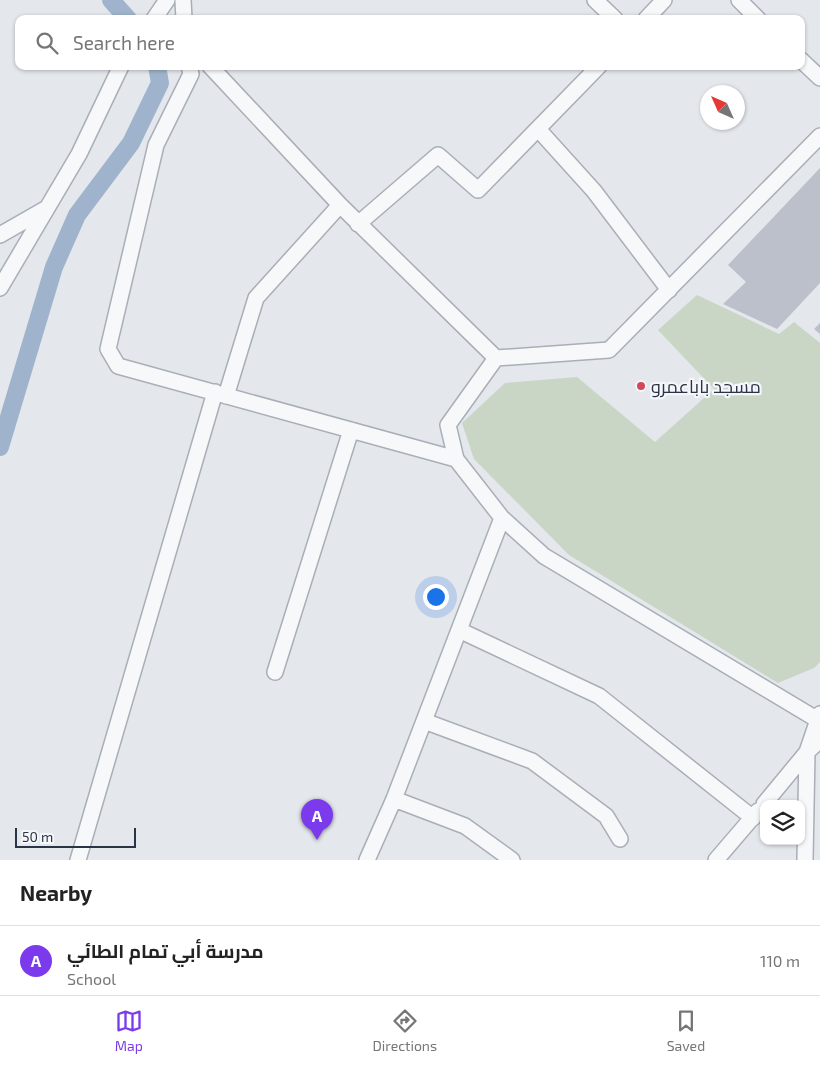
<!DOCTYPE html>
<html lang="en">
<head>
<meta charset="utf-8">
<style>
	:root { --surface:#fff; --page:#f6f6f6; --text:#222; --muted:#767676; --line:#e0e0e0; --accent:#7c3aed }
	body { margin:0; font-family:"Exo 2",Cairo,sans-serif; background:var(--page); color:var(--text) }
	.controls { position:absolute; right:15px; bottom:15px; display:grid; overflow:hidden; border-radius:10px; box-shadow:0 1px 4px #0004 }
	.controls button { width:45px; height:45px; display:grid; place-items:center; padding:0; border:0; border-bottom:1px solid var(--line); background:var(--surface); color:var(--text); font:25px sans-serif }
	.compass { position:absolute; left:700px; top:85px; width:45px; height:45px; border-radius:50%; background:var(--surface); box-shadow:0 1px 4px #0004; rotate:315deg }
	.scale { position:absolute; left:15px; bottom:12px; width:121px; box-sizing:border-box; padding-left:5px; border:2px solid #2b3445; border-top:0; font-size:14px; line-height:18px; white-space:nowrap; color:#2b3445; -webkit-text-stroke:4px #f4f6f9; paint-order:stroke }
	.you { position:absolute; left:435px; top:596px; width:18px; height:18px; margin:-12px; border:4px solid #fff; border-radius:50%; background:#1a73e8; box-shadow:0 0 0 8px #1a73e833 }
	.badge { display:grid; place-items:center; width:32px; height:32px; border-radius:50%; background:var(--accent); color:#fff; font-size:16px; font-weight:700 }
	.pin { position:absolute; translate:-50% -41px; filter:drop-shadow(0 1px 2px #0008) }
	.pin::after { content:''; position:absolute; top:26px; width:18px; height:15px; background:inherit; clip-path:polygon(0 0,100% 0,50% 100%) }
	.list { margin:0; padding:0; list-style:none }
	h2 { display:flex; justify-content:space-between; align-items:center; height:65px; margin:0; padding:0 20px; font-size:21px }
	h2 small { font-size:16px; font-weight:400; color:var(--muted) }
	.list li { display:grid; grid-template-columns:32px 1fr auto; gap:15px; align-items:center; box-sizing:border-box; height:70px; padding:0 20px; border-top:1px solid var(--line) }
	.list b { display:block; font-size:19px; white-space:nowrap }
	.list p { margin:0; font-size:16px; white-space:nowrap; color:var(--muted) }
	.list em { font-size:16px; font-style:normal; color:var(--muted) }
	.icon { flex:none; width:28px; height:28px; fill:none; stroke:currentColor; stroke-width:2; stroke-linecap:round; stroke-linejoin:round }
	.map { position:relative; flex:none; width:820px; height:860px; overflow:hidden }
	.search { position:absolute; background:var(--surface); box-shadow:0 1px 4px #0004; left:15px; right:15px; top:15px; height:55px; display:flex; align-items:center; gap:12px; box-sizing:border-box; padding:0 18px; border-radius:10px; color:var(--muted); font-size:19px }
	.sheet { height:135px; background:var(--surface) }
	nav { display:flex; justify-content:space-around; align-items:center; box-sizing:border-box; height:70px; border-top:1px solid var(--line); background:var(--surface); font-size:14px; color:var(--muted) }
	nav a { display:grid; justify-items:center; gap:2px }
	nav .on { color:var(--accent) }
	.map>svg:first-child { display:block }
	.green { fill:#c9d6c5 }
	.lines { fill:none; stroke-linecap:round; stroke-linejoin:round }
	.canal { stroke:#9fb4cc; stroke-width:18 }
	.building { fill:#bbc0ca }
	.minor-casing { stroke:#a9aeb7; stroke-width:18 }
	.minor { stroke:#f7f8fa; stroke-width:15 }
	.poi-dot { fill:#d1495b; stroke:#f4f6f9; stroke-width:2 }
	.labels { text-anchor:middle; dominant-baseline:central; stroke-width:4.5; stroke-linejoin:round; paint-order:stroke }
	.poi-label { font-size:18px; fill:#2b3445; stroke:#f4f6f9; text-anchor:start }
</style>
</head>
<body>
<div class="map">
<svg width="820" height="860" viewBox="0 0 820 860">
	<rect width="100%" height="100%" fill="#e4e7ec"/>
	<path class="green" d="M 697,295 L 779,334 L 794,322 L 820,343 L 820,662 L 814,668 L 778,683 L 569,555 L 474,459 L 462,423 L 505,383 L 577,377 L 655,442 L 714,389 L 658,330 Z"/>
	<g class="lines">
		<path class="canal" d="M 111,0 L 128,19
			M 0,447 L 54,267 L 77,215 L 131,143 L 160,83 L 157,66"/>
	</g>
	<path class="building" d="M 820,168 L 820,283 L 777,329 L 723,304 L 746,282 L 728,265 Z
		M 820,323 L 820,334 L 814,329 Z"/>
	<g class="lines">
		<defs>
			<path id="minor" d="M 183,0 L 184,19
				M 595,0 L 615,19
				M 739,0 L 758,19
				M 154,19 L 167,0
				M 646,19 L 664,0
				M 801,60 L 820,78
				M 189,66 L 191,74 L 156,145 L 108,349 L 118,366 L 456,459 L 448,425 L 496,358
				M 210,66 L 340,205 L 496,358 L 609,350 L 820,136
				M 538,129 L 594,191 L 669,290
				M 358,224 L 438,155 L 478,190 L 599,66
				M 0,235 L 47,208
				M 0,288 L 79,154 L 121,66
				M 226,396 L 256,298 L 340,205
				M 456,459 L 502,518 L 544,556 L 818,720
				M 459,630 L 599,696 L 753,818
				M 275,672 L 351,430
				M 424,721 L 532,761 L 606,816 L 620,839
				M 394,799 L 465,826 L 512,860
				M 764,804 L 807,752 L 820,714
				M 78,860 L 215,392
				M 367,860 L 394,799 L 502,518
				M 716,860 L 758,811
				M 805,860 L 807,752 L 820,740"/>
		</defs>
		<use href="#minor" class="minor-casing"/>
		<use href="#minor" class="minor"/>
	</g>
	<circle class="poi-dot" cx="641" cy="386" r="5"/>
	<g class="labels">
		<g class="poi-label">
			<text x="651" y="386">مسجد باباعمرو</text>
		</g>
	</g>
</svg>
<div class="controls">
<button><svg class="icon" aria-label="layers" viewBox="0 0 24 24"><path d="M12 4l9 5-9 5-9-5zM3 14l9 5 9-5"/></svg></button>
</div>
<svg class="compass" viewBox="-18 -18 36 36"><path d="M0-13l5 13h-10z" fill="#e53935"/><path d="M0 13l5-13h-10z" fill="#767676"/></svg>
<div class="scale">50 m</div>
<div class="you"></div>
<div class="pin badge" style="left:317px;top:840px">A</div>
<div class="search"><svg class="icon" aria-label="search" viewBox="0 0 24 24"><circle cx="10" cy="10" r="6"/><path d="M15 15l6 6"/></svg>Search here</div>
</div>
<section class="sheet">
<h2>Nearby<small></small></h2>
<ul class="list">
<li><span class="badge">A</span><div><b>مدرسة أبي تمام الطائي</b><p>School</p></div><em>110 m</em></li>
</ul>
</section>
<nav>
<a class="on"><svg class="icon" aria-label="map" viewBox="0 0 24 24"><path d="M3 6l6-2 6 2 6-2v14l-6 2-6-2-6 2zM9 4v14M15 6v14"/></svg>Map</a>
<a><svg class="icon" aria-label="directions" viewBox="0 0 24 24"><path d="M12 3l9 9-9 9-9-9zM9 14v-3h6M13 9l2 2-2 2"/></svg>Directions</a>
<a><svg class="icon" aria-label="saved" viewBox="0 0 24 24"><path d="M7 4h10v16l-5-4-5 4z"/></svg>Saved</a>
</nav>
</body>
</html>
